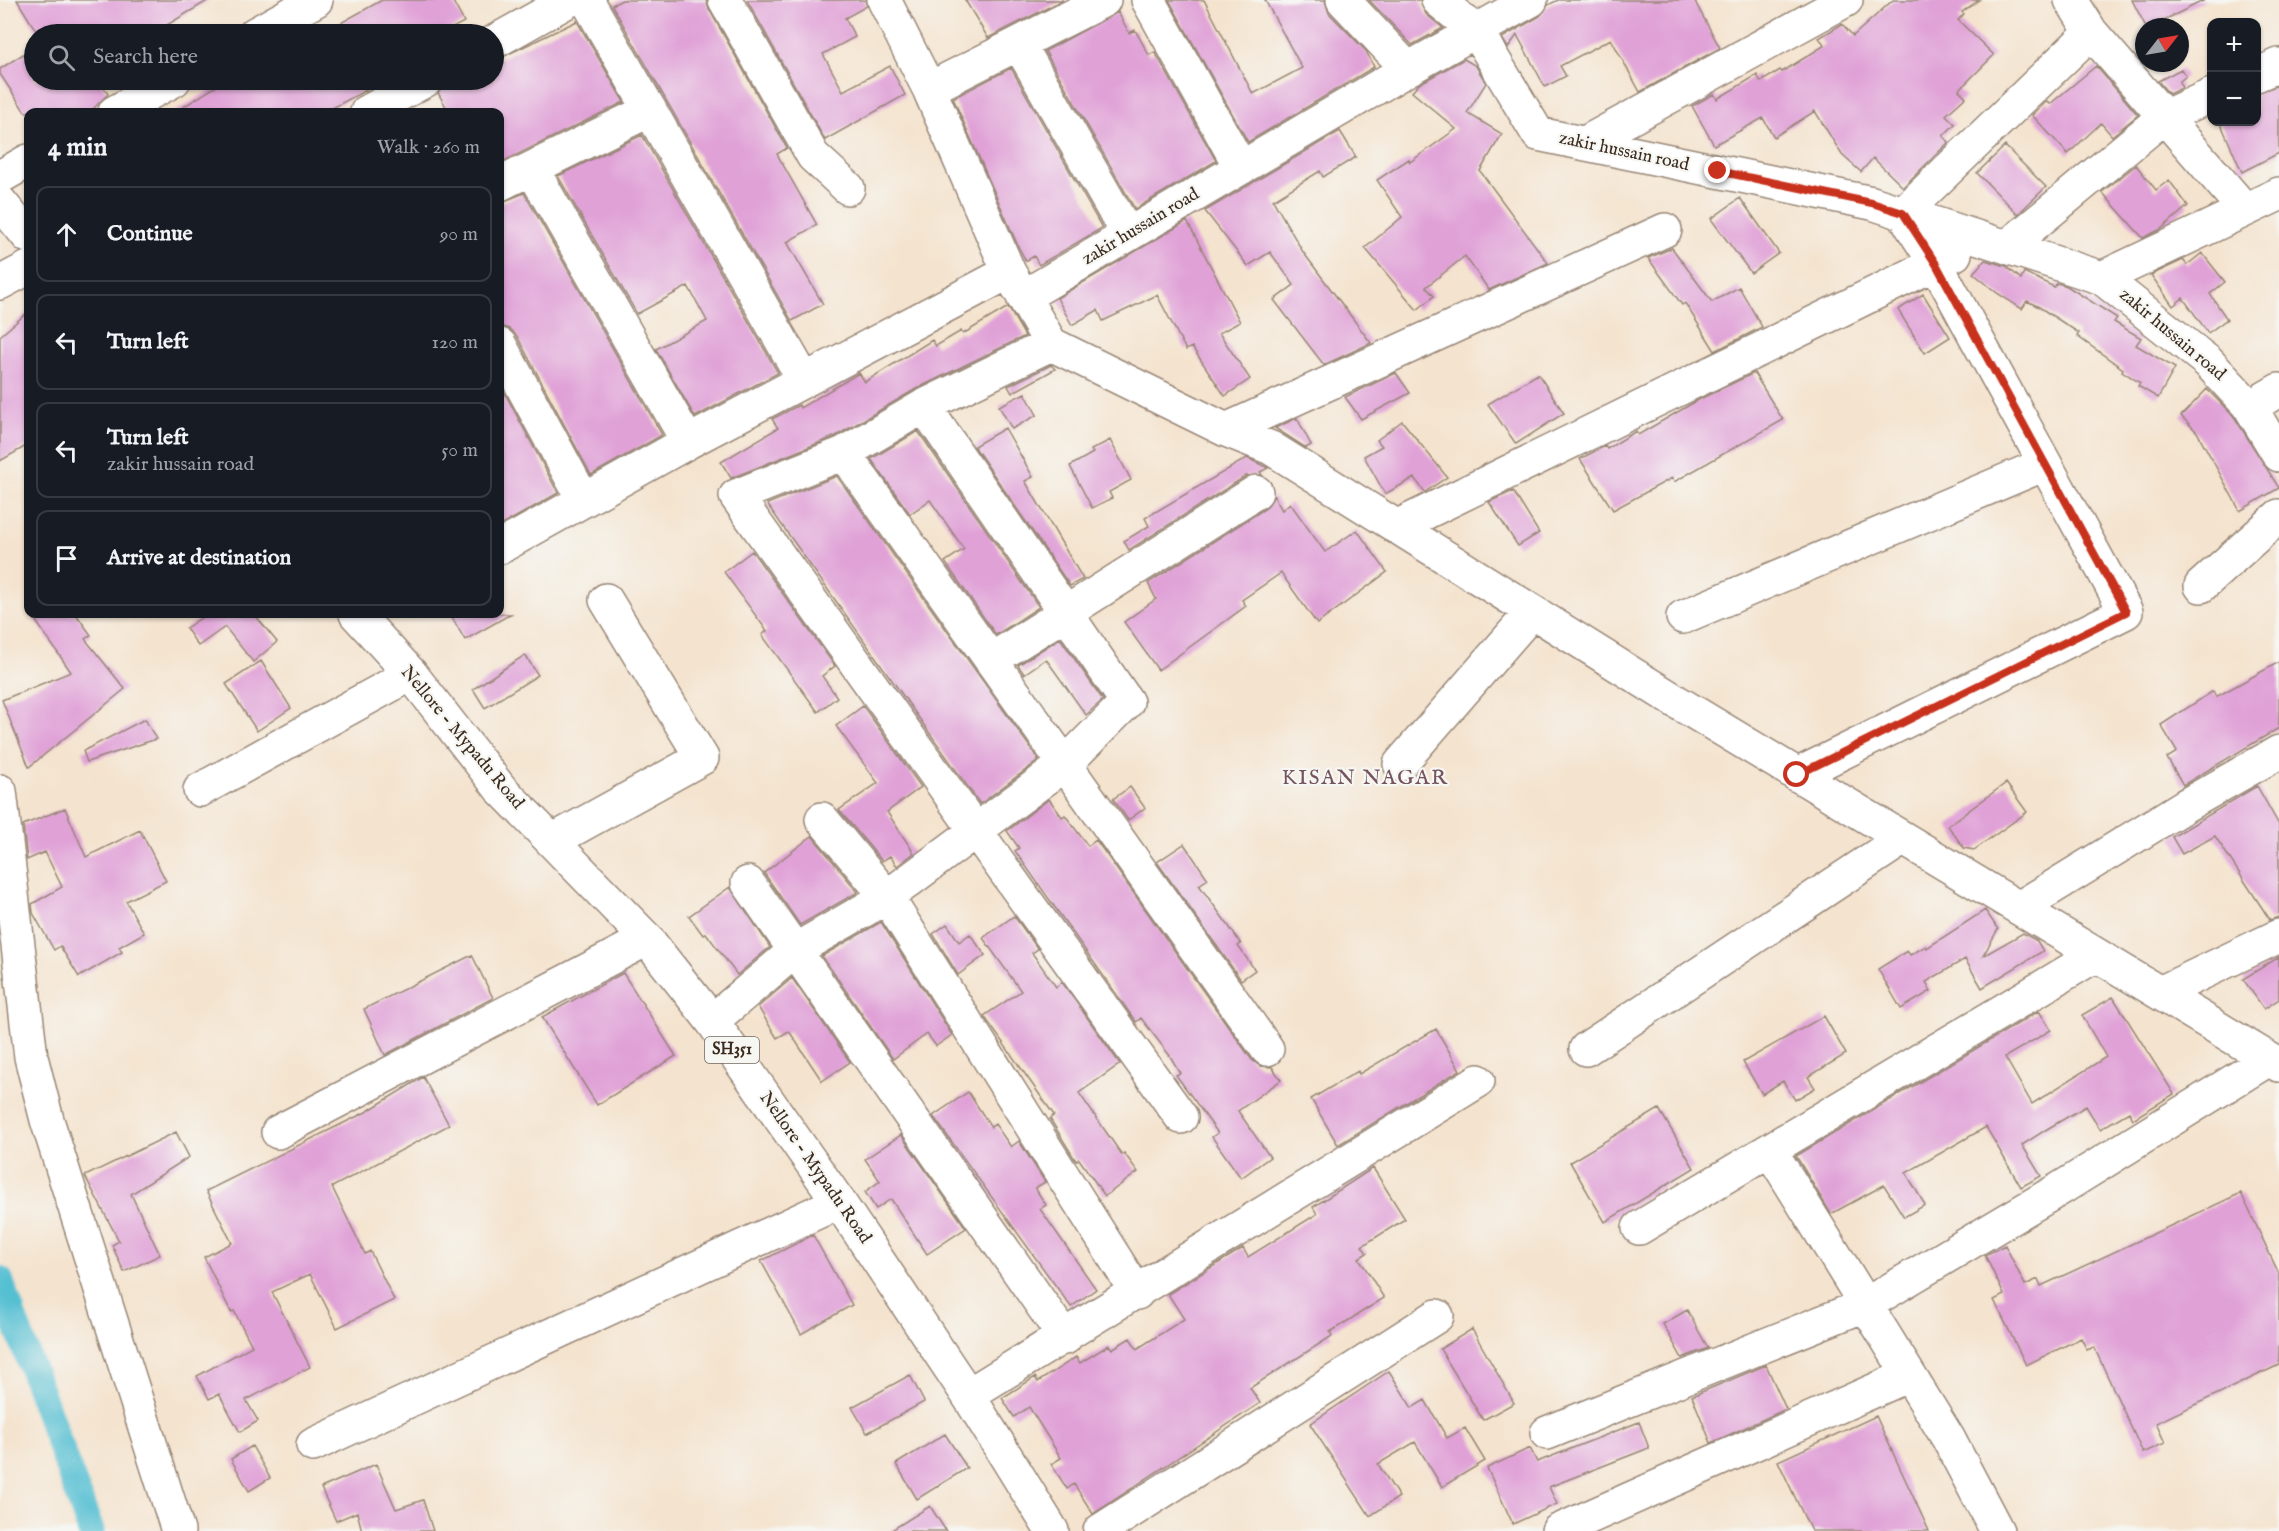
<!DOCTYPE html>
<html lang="en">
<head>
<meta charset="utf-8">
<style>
	:root { --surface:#171b24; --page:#20242c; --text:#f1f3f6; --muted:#9ea1a6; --line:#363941 }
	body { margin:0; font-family:"IM FELL English",serif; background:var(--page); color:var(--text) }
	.controls { position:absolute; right:18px; top:18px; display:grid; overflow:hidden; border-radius:12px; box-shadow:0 2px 4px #0004 }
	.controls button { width:54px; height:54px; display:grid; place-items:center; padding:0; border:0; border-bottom:2px solid var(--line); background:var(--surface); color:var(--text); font:30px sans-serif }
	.compass { position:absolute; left:2135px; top:18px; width:54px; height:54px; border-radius:50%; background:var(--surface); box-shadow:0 2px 4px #0004; rotate:59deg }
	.stop { position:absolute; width:18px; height:18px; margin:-14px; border:4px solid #c8321e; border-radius:50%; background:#fff }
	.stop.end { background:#c8321e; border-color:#fff; box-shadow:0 2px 6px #0008 }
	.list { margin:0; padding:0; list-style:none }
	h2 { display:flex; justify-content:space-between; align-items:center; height:78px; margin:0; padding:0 24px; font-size:26px }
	h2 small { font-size:20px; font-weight:400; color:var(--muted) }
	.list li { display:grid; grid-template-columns:39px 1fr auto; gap:18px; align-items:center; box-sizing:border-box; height:96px; margin:0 12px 12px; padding:0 12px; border:2px solid var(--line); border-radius:12px }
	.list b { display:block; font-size:22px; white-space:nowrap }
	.list p { margin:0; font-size:20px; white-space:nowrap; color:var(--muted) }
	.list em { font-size:20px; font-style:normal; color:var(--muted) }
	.icon { flex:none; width:33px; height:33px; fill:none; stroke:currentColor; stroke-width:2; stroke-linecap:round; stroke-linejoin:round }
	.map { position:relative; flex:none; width:2279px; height:1531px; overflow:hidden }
	.search { position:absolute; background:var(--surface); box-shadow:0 2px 4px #0004; left:24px; top:24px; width:480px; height:66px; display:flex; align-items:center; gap:15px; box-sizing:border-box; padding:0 21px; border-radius:33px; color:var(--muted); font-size:22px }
	.panel { position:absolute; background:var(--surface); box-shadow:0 2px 4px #0004; left:24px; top:108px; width:480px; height:510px; border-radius:12px }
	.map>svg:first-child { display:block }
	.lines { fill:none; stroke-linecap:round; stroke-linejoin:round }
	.canal { stroke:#57c0d3; stroke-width:27 }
	.building { fill:#e0a1d7 }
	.minor-casing { stroke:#988676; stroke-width:36 }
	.major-casing { stroke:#988676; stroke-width:36 }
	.minor { stroke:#fff; stroke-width:33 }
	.major { stroke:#fff; stroke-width:33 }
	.route { stroke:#c8321e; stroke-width:8 }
	.labels { text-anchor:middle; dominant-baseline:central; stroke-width:4.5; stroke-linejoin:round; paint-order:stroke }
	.shield { fill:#f6f6f2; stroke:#73675e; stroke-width:1.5 }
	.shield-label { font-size:16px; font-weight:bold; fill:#3b2a1e }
	.street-label { font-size:18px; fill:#3b2a1e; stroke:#f6f6f2 }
	.quarter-label { font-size:21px; letter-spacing:1.5px; fill:#75545f; stroke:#f6f6f2 }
</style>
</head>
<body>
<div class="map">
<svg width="2279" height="1531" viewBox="0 0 2279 1531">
	<rect width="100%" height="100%" fill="#f6f6f2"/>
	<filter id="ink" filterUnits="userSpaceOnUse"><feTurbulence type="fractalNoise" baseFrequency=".0167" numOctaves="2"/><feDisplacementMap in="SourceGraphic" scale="12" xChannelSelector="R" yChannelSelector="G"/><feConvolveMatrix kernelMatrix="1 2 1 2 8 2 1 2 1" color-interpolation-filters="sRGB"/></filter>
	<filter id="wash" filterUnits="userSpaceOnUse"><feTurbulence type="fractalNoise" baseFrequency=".008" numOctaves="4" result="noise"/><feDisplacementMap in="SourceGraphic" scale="24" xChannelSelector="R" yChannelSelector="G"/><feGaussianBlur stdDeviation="1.35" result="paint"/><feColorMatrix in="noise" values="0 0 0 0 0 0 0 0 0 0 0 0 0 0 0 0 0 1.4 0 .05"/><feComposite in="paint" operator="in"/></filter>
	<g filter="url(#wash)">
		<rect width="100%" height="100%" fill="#f4e3ce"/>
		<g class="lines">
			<path class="canal" d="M 0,1280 L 91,1531"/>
		</g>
		<g id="blocks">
			<path class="building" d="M 17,0 L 209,0 L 152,34 L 38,34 Z
				M 382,0 L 452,0 L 464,22 L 441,34 L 321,34 Z
				M 622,0 L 706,0 L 709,9 L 787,148 L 777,154 L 817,225 L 787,242 L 823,304 L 792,321 L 612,5 Z
				M 747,0 L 865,0 L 867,6 L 845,18 L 855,37 L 823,54 L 843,91 L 890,66 L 905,95 L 825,140 Z
				M 965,0 L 1063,0 L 988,38 Z
				M 1169,0 L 1204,0 L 1253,94 L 1302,68 L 1265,0 L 1325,0 L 1329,13 L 1366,51 L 1374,67 L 1248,142 Z
				M 1369,0 L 1420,0 L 1426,14 L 1443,28 L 1412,45 Z
				M 1558,0 L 1694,0 L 1720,48 L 1640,92 L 1611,39 L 1560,66 L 1566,76 L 1545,87 L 1517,35 L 1508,48 L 1502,38 L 1540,16 L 1548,5 Z
				M 1893,0 L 1979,0 L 1962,12 L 1964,14 L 1958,20 L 1994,55 L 1959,90 L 1966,97 L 1946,115 L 1955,124 L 1943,136 L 1949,142 L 1903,187 L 1873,158 L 1861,172 L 1842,155 L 1815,111 L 1774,137 L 1763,118 L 1714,145 L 1692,106 L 1714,94 L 1717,99 L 1757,75 L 1761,82 L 1780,70 L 1782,72 L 1825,45 L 1819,38 L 1842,24 L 1853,36 Z
				M 2132,0 L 2205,0 L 2150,27 L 2146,27 Z
				M 1118,12 L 1129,33 L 1135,30 L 1149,55 L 1155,52 L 1216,161 L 1135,209 L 1045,51 Z
				M 577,21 L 624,102 L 500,163 L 500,112 L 449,112 L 438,93 L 443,86 L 455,80 L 494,80 L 494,61 Z
				M 34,47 L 34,80 L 99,80 L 108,94 L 90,112 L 25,112 L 0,74 L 0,69 Z
				M 1464,59 L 1476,66 L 1486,83 L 1467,113 L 1502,134 L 1480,171 L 1548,263 L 1489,290 L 1465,256 L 1426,287 L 1434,296 L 1417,310 L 1365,248 L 1402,217 L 1377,180 L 1409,159 L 1410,162 L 1456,129 L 1412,92 L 1419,84 Z
				M 2096,66 L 2138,115 L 2112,136 L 2101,123 L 2068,154 L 2032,115 L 2047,101 L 2050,104 Z
				M 1011,68 L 1102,228 L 1039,265 L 1034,256 L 1026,261 L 1019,248 L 953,98 Z
				M 2181,69 L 2186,76 L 2179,82 L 2182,88 L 2169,94 L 2158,81 Z
				M 226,80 L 385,80 L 325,112 L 175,112 Z
				M 2279,85 L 2279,153 L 2242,172 L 2220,122 L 2256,122 L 2256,93 Z
				M 1340,131 L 1356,157 L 1323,177 L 1320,171 L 1273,200 L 1303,252 L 1371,343 L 1324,365 L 1274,300 L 1294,285 L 1270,252 L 1248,266 L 1205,211 Z
				M 642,135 L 778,373 L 695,417 L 656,349 L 707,321 L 688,286 L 637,314 L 558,176 Z
				M 2005,146 L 2046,187 L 2018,214 L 1977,173 Z
				M 2136,165 L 2156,190 L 2169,180 L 2188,206 L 2161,229 L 2143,238 L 2102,192 Z
				M 524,193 L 662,435 L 591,475 L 517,336 L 509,329 L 500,326 L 500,203 Z
				M 1740,198 L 1779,253 L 1751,273 L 1711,219 Z
				M 1187,221 L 1240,322 L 1219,333 L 1250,379 L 1225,396 L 1192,347 L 1186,350 L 1157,295 L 1103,321 L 1098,310 L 1072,325 L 1057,298 Z
				M 1672,248 L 1712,302 L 1739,287 L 1762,327 L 1715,351 L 1685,303 L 1682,305 L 1648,258 Z
				M 2202,253 L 2225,282 L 2210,294 L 2227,319 L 2208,333 L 2183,298 L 2173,306 L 2151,275 L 2183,260 L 2187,265 Z
				M 1985,260 L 2006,266 L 2021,279 L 2024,272 L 2054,287 L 2057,283 L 2067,286 L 2117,318 L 2114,322 L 2141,338 L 2136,345 L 2175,368 L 2158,398 L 2138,386 L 2140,383 L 2122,371 L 2123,369 L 2077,336 L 2079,333 L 2039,307 L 2027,301 L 2022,309 L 1997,293 L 1973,273 Z
				M 1923,294 L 1950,337 L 1925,353 L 1898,310 Z
				M 1008,307 L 1025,336 L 916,389 L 836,436 L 731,478 L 721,462 L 778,428 L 772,419 L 799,405 L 800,408 L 859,373 L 865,382 L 932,340 L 936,346 L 961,331 L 963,334 Z
				M 28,312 L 28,445 L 0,461 L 0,336 Z
				M 1051,365 L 1055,369 L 1012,393 L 1008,386 Z
				M 1396,373 L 1410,393 L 1361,419 L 1345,397 Z
				M 1754,373 L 1783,420 L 1674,482 L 1672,478 L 1613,510 L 1580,459 L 1605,446 L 1607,449 L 1636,431 L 1638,435 L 1700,399 Z
				M 1538,374 L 1564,413 L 1516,444 L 1488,404 Z
				M 500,384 L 558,493 L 500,526 Z
				M 2207,389 L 2235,418 L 2279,488 L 2240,511 L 2197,432 L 2181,416 Z
				M 1025,393 L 1037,415 L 1012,429 L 999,406 Z
				M 1297,418 L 1311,445 L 1306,448 L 1275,428 Z
				M 1402,421 L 1447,477 L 1425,492 L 1414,478 L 1385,494 L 1364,456 L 1382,446 L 1377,440 Z
				M 1005,428 L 1033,477 L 1025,481 L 1083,579 L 1070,586 L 974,446 Z
				M 918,431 L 1039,607 L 996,635 L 945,562 L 964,549 L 930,500 L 910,514 L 871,459 Z
				M 1110,440 L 1131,480 L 1109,492 L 1112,498 L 1092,508 L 1070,466 L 1093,453 L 1091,450 Z
				M 1247,458 L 1268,468 L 1260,472 L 1262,475 L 1246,476 L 1129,550 L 1124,541 L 1149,526 L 1145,518 Z
				M 837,476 L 1039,760 L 980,804 L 767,504 Z
				M 1513,491 L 1539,533 L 1518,546 L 1489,502 Z
				M 1274,496 L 1282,510 L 1290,503 L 1325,552 L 1357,530 L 1387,572 L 1317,624 L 1281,573 L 1242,600 L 1246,606 L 1158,670 L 1124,622 L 1156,599 L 1148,583 L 1266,508 Z
				M 752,551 L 835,666 L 822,676 L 837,697 L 818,712 L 762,635 L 767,631 L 724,572 Z
				M 31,614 L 76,614 L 91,635 L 85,639 L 125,689 L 29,767 L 2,700 L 71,672 Z
				M 207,614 L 254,614 L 277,642 L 253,662 L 225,627 L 198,646 L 186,628 Z
				M 450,614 L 511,614 L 465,640 Z
				M 1060,638 L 1103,700 L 1086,715 L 1046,659 L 1024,674 L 1018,665 Z
				M 525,655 L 538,675 L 485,708 L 473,689 Z
				M 261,661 L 291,708 L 257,731 L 226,684 Z
				M 2279,662 L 2279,728 L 2183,785 L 2167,758 L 2177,752 L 2161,725 L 2213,691 L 2216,697 Z
				M 863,706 L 921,787 L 887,812 L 914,853 L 897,866 L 890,856 L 882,861 L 839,810 L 878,783 L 836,726 Z
				M 145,719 L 156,739 L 87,762 L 83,751 Z
				M 2006,783 L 2027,812 L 1974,850 L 1964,848 L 1948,826 Z
				M 2257,786 L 2279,825 L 2279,917 L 2270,920 L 2215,836 L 2182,854 L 2172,837 Z
				M 1130,787 L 1145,808 L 1128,820 L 1113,799 Z
				M 1049,799 L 1062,817 L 1065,815 L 1088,846 L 1096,840 L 1252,1060 L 1260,1066 L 1272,1067 L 1281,1080 L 1238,1111 L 1270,1157 L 1241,1178 L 1212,1137 L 1218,1133 L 1176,1075 L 1180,1073 L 1170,1056 L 1141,1018 L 1136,1022 L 1015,851 L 1019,848 L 1007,831 Z
				M 65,808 L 86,857 L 140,830 L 166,881 L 126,901 L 144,933 L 119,947 L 122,952 L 79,977 L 60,946 L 54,950 L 33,913 L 32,904 L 62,887 L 45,852 L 27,860 L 23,825 Z
				M 812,836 L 858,892 L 800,925 L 764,873 Z
				M 1184,844 L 1208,879 L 1199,885 L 1228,925 L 1241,944 L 1238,946 L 1255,970 L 1241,980 L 1157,862 Z
				M 730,887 L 770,947 L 737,975 L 706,933 L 703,935 L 689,916 Z
				M 1985,910 L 1998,929 L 1983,956 L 2023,933 L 2037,941 L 2043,951 L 1982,988 L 1965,959 L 1926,982 L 1931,991 L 1901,1009 L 1878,969 L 1907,951 L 1910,955 L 1926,946 L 1927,948 Z
				M 1014,916 L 1038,949 L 1032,953 L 1056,987 L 1062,982 L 1120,1064 L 1079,1093 L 1122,1155 L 1124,1153 L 1138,1172 L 1105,1196 L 1079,1159 L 1076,1161 L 1050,1119 L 1054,1115 L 984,1016 L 1021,991 L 983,938 Z
				M 881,922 L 952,1035 L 936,1046 L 927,1034 L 893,1059 L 822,956 Z
				M 947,924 L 959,942 L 970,934 L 985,955 L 958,975 L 933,934 Z
				M 472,955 L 493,998 L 385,1055 L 364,1009 Z
				M 2279,957 L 2279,999 L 2264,1009 L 2243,979 Z
				M 623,973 L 676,1056 L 597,1105 L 542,1017 Z
				M 792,978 L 850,1062 L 822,1081 L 789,1031 L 777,1038 L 758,1007 Z
				M 2113,997 L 2174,1094 L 2133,1119 L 2129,1112 L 2100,1129 L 2086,1106 L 2047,1129 L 2022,1145 L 2041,1176 L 2021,1187 L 1986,1127 L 1906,1173 L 1925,1205 L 1904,1217 L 1884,1185 L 1831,1214 L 1796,1156 L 2039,1011 L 2051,1030 L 2005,1057 L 2032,1104 L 2106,1057 L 2082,1015 Z
				M 1824,1016 L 1846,1054 L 1808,1077 L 1815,1088 L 1795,1100 L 1783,1081 L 1762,1094 L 1743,1062 Z
				M 1436,1029 L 1460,1070 L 1338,1145 L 1311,1099 L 1358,1071 L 1359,1074 Z
				M 423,1077 L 449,1125 L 332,1187 L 365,1254 L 370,1251 L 394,1300 L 337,1328 L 310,1274 L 272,1292 L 310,1367 L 246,1400 L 258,1421 L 240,1432 L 219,1394 L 209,1399 L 197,1376 L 252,1346 L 234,1311 L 231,1312 L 204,1257 L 232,1243 L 206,1191 L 366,1112 Z
				M 968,1092 L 991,1127 L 995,1124 L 1011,1147 L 1019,1141 L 1045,1182 L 1035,1188 L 1046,1205 L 1040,1209 L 1096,1289 L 1071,1307 L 933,1116 Z
				M 1659,1109 L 1694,1168 L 1605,1222 L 1570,1162 Z
				M 176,1132 L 189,1157 L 131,1194 L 160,1255 L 124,1272 L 112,1245 L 119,1241 L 85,1176 Z
				M 901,1135 L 966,1228 L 927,1254 L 891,1199 L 876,1209 L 865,1192 L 880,1181 L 865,1159 Z
				M 1373,1168 L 1405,1219 L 1362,1246 L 1367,1253 L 1359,1258 L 1384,1298 L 1330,1332 L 1332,1336 L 1250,1388 L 1260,1403 L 1093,1514 L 1074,1484 L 1067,1489 L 1051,1464 L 1061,1458 L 1029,1407 L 1014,1417 L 1002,1398 L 1035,1377 L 1038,1382 L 1076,1357 L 1080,1363 L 1109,1345 L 1112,1349 L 1130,1338 L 1137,1349 L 1184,1319 L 1168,1294 L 1243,1248 L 1248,1257 L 1317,1214 L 1313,1207 Z
				M 2241,1193 L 2279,1274 L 2279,1365 L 2156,1423 L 2165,1443 L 2143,1453 L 2094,1347 L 2087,1350 L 2081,1338 L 2026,1365 L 1994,1300 L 2004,1295 L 1985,1255 L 2005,1245 L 2025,1285 L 2038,1279 L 2041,1286 Z
				M 813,1235 L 852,1305 L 801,1334 L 761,1261 Z
				M 1687,1310 L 1708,1348 L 1682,1358 L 1663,1324 Z
				M 1472,1329 L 1514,1403 L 1483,1420 L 1440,1349 Z
				M 1766,1365 L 1786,1409 L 1711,1443 L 1692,1396 Z
				M 1389,1371 L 1412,1408 L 1425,1400 L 1447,1438 L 1465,1428 L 1485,1461 L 1442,1487 L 1415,1442 L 1378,1464 L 1399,1497 L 1370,1516 L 1310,1424 Z
				M 910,1375 L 924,1402 L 867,1433 L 852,1407 Z
				M 1876,1416 L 1929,1531 L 1811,1531 L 1778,1461 Z
				M 1639,1422 L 1649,1448 L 1549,1487 L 1557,1504 L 1513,1524 L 1487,1468 L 1530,1448 L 1537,1462 Z
				M 945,1434 L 967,1468 L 917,1499 L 896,1464 Z
				M 252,1446 L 270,1478 L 249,1491 L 231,1459 Z
				M 376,1464 L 396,1509 L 423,1500 L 433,1531 L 362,1531 L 357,1512 L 336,1521 L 321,1488 Z
				M 930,1506 L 946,1531 L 890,1531 Z"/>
		</g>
	</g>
	<g filter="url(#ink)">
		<use href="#blocks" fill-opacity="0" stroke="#988676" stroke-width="1.5"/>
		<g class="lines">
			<defs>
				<path id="minor" d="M 587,0 L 804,380
					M 725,0 L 813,156 L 848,188
					M 884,0 L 929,89 L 1009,272 L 1051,344 L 1226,430 L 1271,448 L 1677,702 L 2279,1065
					M 1148,0 L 1241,168
					M 1343,0 L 1408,69
					M 1438,0 L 1477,32 L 1538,134 L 1872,203 L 2102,278 L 2208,362 L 2250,407 L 2279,455
					M 2071,0 L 2091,32 L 2245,210
					M 255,34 L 316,0
					M 494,42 L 569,0
					M 1019,44 L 1128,235
					M 2256,75 L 2279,65
					M 929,89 L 1104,0
					M 115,112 L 174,80
					M 367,112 L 426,80
					M 1585,143 L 1846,0
					M 532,169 L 688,442
					M 0,177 L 28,161
					M 500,184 L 650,110
					M 2007,247 L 2164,117 L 2212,95
					M 2102,278 L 2279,194
					M 0,283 L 28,268
					M 1023,297 L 1408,69 L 1531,0
					M 1051,344 L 924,406 L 844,453 L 736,496 L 1181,1117
					M 500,345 L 583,499
					M 2250,407 L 2279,390
					M 1226,430 L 1665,230
					M 844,453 L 1267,1049
					M 1396,527 L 1955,254
					M 500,547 L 688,442 L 1009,272
					M 2201,586 L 2279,516
					M 1683,617 L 2045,464
					M 991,660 L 1256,492
					M 1400,764 L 1532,612
					M 1797,775 L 2126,612 L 1936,264 L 1903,213 L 2091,32
					M 200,790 L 411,674
					M 0,791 L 31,1057 L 47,1120 L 178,1531
					M 822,819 L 887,897 L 1137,1293
					M 552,841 L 702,758 L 606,600
					M 748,883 L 1065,1338
					M 2019,908 L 2186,805 L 2279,752
					M 2160,993 L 2279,936
					M 712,1021 L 797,949 L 887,897 L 1065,764 L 1127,702 L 924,406
					M 1586,1049 L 1902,839
					M 278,1132 L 647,939
					M 1770,1150 L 1948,1438 L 1997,1531
					M 1639,1228 L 2096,955
					M 968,1395 L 1478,1081
					M 1547,1433 L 1865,1305 L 2063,1187 L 2269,1059
					M 313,1445 L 839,1202
					M 1100,1531 L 1437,1316
					M 1558,1531 L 1907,1376"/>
				<path id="major" d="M 0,202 L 28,236
					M 356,614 L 411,674 L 500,788 L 647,939 L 712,1021 L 839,1202 L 968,1395 L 1052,1531"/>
			</defs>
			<use href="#minor" class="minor-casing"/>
			<use href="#major" class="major-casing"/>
			<use href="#minor" class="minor"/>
			<use href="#major" class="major"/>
		</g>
	</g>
	<g class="lines" filter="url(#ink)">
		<path class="route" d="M 1718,171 L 1872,203 L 1903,213 L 1936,264 L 2126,612 L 1797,775"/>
	</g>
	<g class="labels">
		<rect class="shield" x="705" y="1037" width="54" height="26" rx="4.5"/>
		<g class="shield-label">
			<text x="732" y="1050">SH351</text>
		</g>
		<g class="street-label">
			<text transform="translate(1624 152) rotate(12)">zakir hussain road</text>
			<text transform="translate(1141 227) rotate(-31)">zakir hussain road</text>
			<text transform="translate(2172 335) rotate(40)">zakir hussain road</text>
			<text transform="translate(462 738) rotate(50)">Nellore - Mypadu Road</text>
			<text transform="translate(815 1168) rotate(55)">Nellore - Mypadu Road</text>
		</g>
		<g class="quarter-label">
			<text x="1365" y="778">KISAN NAGAR</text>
		</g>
	</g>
</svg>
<div class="controls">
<button>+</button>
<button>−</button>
</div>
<svg class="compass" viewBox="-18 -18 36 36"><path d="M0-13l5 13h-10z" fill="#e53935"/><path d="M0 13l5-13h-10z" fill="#9ea1a6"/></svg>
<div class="stop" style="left:1797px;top:775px"></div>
<div class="stop end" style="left:1718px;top:171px"></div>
<div class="search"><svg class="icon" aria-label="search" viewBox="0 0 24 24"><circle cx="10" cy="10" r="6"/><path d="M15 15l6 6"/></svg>Search here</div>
<section class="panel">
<h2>4 min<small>Walk · 260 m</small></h2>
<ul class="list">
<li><svg class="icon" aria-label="ahead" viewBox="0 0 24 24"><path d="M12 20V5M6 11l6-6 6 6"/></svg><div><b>Continue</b></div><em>90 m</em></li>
<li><svg class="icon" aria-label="left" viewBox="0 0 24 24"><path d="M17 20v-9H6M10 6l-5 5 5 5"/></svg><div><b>Turn left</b></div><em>120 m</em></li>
<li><svg class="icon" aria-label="left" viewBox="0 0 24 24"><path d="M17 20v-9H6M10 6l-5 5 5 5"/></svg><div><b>Turn left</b><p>zakir hussain road</p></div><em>50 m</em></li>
<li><svg class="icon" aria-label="arrive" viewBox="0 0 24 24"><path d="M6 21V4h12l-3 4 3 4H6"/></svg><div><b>Arrive at destination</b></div></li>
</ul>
</section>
</div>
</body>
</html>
